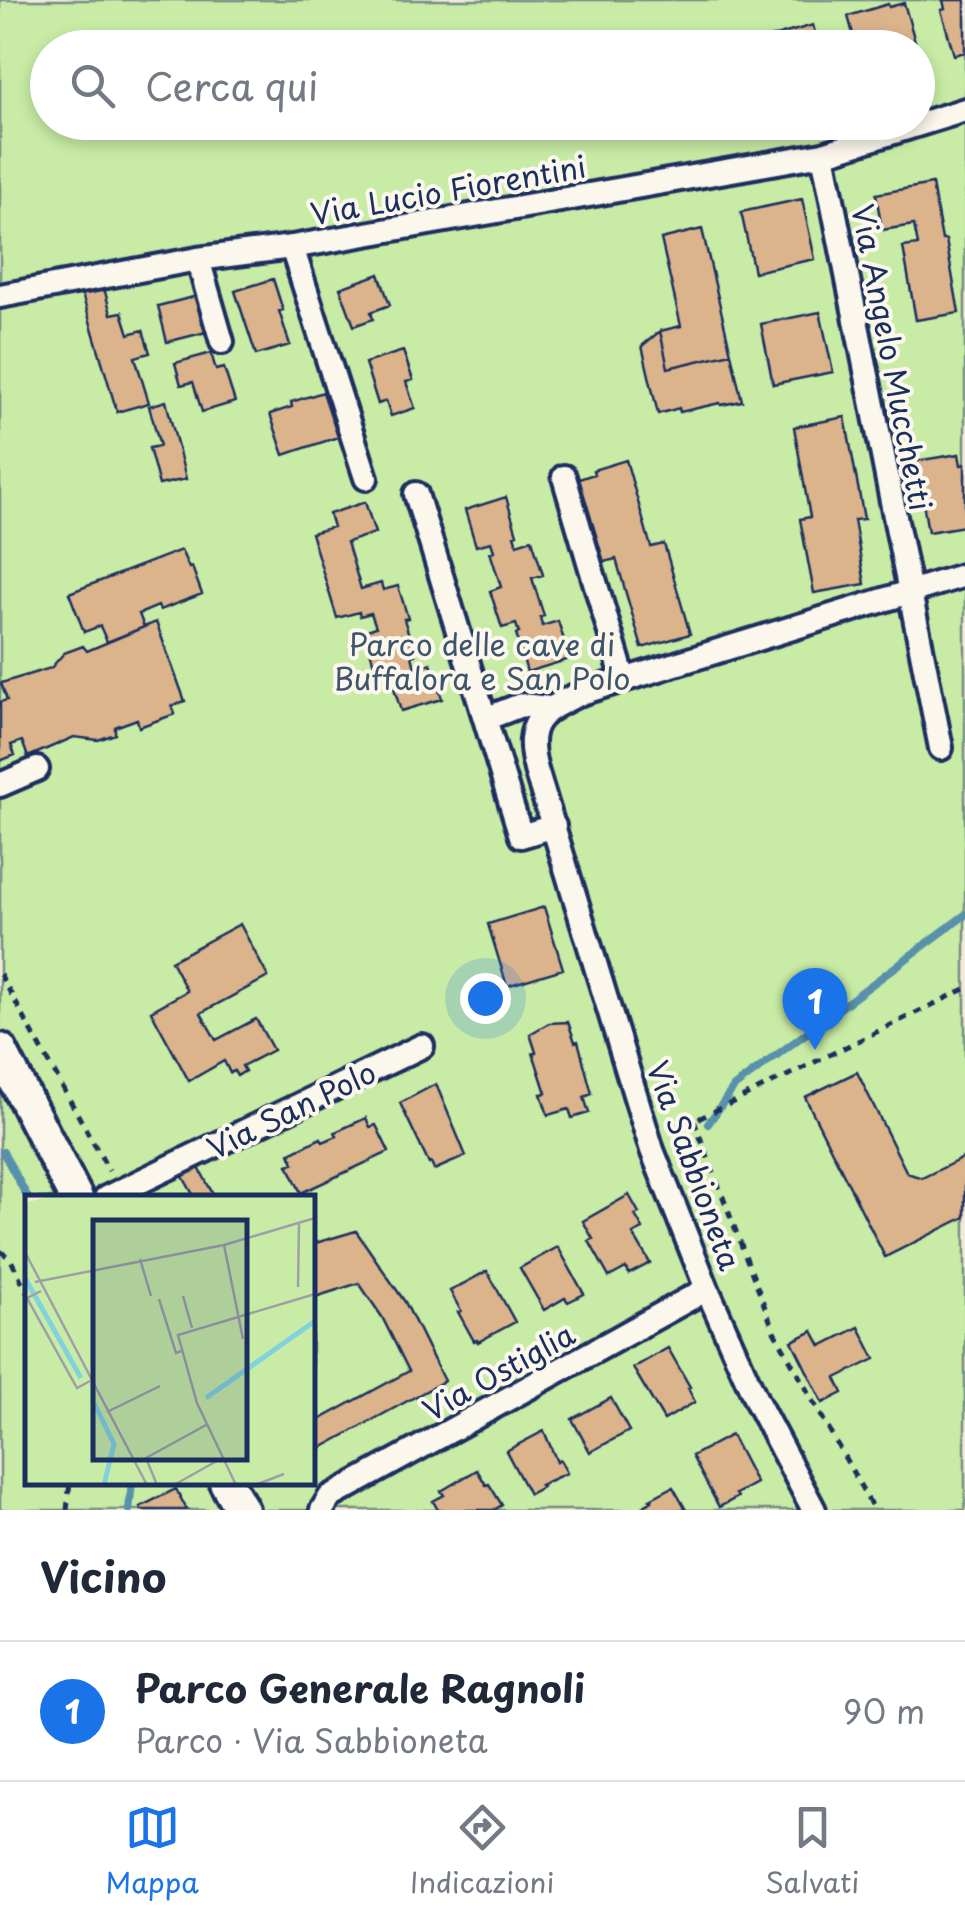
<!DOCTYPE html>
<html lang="it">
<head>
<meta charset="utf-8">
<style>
	:root { --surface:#fff; --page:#f6f6f7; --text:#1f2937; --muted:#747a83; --line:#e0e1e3; --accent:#1a73e8 }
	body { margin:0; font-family:"Playpen Sans",sans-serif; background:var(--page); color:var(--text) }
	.you { position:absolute; left:485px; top:998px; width:35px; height:35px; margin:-25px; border:8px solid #fff; border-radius:50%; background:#1a73e8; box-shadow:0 0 0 15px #1a73e833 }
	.badge { display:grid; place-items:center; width:65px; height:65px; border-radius:50%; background:var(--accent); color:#fff; font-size:32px; font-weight:700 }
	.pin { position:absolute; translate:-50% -82px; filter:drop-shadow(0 2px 5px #0008) }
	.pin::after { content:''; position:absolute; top:52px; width:35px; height:30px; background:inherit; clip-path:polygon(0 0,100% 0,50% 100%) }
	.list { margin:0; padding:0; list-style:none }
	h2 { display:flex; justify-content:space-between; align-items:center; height:130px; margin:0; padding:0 40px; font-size:42px }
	h2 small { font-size:32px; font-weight:400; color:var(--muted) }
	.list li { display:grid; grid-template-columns:65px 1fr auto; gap:30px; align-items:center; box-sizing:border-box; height:140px; padding:0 40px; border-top:2px solid var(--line) }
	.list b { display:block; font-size:38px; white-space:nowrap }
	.list p { margin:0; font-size:32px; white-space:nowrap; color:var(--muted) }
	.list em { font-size:32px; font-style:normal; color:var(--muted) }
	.icon { flex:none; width:55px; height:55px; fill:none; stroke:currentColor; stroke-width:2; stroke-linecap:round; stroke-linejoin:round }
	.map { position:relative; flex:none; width:965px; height:1510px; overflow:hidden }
	.search { position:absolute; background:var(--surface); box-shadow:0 5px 15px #0003; left:30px; right:30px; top:30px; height:110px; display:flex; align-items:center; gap:25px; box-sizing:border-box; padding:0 35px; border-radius:55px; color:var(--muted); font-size:38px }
	.sheet { height:270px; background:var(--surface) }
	nav { display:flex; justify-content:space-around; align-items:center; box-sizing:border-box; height:140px; border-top:2px solid var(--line); background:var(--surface); font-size:28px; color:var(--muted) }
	nav a { display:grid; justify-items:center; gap:5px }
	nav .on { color:var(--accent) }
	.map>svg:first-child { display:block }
	.green { fill:#c8eca5; stroke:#728e82; stroke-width:2.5; fill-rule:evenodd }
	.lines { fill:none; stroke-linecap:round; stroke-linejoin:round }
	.stream { stroke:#5991ab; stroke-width:8 }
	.building { fill:#dbb48c; stroke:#1b2f5e; stroke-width:2.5 }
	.minor-casing { stroke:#1b2f5e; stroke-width:30 }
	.secondary-casing { stroke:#1b2f5e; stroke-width:40 }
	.path { stroke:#1b2f5e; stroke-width:5; stroke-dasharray:8 8; stroke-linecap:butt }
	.minor { stroke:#fbf7ec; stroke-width:22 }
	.secondary { stroke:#fbf7ec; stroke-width:32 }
	.labels { text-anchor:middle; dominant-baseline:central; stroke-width:8; stroke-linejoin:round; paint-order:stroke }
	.street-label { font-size:30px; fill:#1b2f5e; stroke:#fbf7ec }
	.park-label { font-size:30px; fill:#3e556c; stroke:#fbf7ec }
	.inset-river { fill:none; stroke:#82d2de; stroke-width:5 }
	.inset-road { fill:none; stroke:#9e9fa8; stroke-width:2.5 }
	.view { fill:#1b2f5e; fill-opacity:0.15; stroke:#1b2f5e; stroke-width:5 }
	.inset-edge { fill:none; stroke:#1b2f5e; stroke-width:5 }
</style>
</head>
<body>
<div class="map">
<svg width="965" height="1510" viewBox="0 0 965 1510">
	<rect width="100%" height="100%" fill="#f5ead9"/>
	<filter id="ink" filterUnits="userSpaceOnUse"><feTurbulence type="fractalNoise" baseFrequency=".01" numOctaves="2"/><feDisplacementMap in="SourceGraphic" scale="20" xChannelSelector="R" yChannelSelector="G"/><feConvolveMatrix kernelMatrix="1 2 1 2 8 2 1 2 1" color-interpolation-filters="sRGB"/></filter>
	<g filter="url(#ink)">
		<path class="green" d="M 0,0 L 965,0 L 965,1510 L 0,1510 ZM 48,48 L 918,48 L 918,122 L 48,122 ZM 28,1198 L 312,1198 L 312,1482 L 28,1482 Z"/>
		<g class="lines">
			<path class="stream" d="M 708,1124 L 734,1087 L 965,915
				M 3,1152 L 28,1198
				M 129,1510 L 132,1482"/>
		</g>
		<path class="building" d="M 943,0 L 965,0 L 965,52 L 954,55 L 941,10 L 945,9 Z
			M 904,3 L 916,45 L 908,48 L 857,48 L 848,16 L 888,4 L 889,7 Z
			M 813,25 L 819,48 L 768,48 L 765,39 Z
			M 599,122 L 632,122 L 629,123 L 630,128 L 603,136 Z
			M 932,184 L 942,240 L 946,240 L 959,313 L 916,320 L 903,247 L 918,245 L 914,225 L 882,230 L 876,194 Z
			M 802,199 L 815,259 L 754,272 L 741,212 Z
			M 702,229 L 731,353 L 668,368 L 660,331 L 681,326 L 661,239 Z
			M 379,274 L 390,305 L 371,312 L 373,319 L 354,326 L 340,288 Z
			M 273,279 L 283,310 L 279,311 L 290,345 L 256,355 L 235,291 Z
			M 104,288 L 111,314 L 122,312 L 129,334 L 143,330 L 150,353 L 135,357 L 149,403 L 117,412 L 82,294 Z
			M 201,295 L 210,331 L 167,342 L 158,306 Z
			M 820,312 L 833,372 L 773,384 L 761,324 Z
			M 660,331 L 668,368 L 731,353 L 742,401 L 721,405 L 720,403 L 680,412 L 679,408 L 658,414 L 642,346 Z
			M 403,351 L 413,380 L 406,382 L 415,408 L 391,416 L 386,401 L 378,404 L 365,363 Z
			M 211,353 L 216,370 L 224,368 L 235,402 L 202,412 L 193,382 L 181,385 L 175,363 Z
			M 323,392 L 338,437 L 284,455 L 270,414 L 292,407 L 291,402 Z
			M 166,401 L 186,479 L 159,485 L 149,448 L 160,446 L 149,406 Z
			M 845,417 L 864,519 L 854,520 L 865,584 L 814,593 L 800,519 L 810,517 L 794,427 Z
			M 959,454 L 961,465 L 965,464 L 965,526 L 928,532 L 916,461 Z
			M 626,460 L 651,547 L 664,544 L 690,634 L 642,648 L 616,559 L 604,562 L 579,479 L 594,474 L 593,470 Z
			M 506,497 L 517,534 L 514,535 L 517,544 L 532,539 L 543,575 L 532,578 L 544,616 L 540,617 L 542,626 L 558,621 L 570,659 L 527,672 L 516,634 L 519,633 L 516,624 L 502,628 L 490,591 L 501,587 L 490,552 L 494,551 L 491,542 L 476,546 L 465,510 Z
			M 365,502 L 375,533 L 347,542 L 361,589 L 381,583 L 383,590 L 398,586 L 408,618 L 404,619 L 415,655 L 412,656 L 415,668 L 431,663 L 442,699 L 401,711 L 390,675 L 395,674 L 391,662 L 375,667 L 364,631 L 376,627 L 371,613 L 360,616 L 359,612 L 337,618 L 311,533 L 333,527 L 329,514 Z
			M 181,550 L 189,568 L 192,567 L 202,594 L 160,610 L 158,606 L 139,614 L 144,627 L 107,642 L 100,626 L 84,632 L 69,593 Z
			M 156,622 L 185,701 L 172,706 L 175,714 L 139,727 L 137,719 L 115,727 L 115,734 L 98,740 L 74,737 L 28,757 L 22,741 L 11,745 L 15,755 L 0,761 L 0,702 L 7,700 L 1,683 L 51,668 L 64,653 L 83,646 L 87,651 Z
			M 544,907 L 563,969 L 507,986 L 488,924 Z
			M 240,924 L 268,977 L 201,1013 L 216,1040 L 256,1019 L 273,1050 L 242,1066 L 245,1071 L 237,1076 L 234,1071 L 230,1073 L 224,1061 L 189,1081 L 151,1011 L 187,991 L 171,961 Z
			M 568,1022 L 575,1042 L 578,1041 L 592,1094 L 584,1097 L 589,1113 L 572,1118 L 569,1109 L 548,1115 L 541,1094 L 546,1093 L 533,1053 L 536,1052 L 530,1034 L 549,1023 Z
			M 857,1072 L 907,1173 L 922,1178 L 965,1157 L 965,1217 L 885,1257 L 805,1097 Z
			M 436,1084 L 466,1156 L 434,1170 L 431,1163 L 429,1164 L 400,1103 Z
			M 366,1118 L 370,1127 L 376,1125 L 389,1152 L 301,1193 L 288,1165 L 294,1163 L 290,1153 L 321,1138 L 323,1142 L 337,1136 L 335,1132 Z
			M 197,1164 L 215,1198 L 195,1198 L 181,1173 Z
			M 629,1195 L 639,1213 L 635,1215 L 643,1229 L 633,1234 L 650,1263 L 629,1274 L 626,1268 L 609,1277 L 589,1241 L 593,1239 L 583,1221 Z
			M 356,1231 L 405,1302 L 444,1381 L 312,1453 L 312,1424 L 409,1371 L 382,1317 L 359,1283 L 312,1298 L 312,1244 Z
			M 558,1247 L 584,1294 L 568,1302 L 565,1298 L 544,1310 L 520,1268 Z
			M 487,1271 L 515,1322 L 478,1342 L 477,1340 L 474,1341 L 458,1312 L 461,1311 L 450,1291 Z
			M 859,1327 L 875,1359 L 836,1378 L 843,1393 L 823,1403 L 792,1341 L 813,1331 L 821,1346 Z
			M 668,1348 L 690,1387 L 688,1388 L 695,1402 L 664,1420 L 633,1368 Z
			M 611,1398 L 629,1431 L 590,1452 L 572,1419 Z
			M 544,1431 L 557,1462 L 560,1460 L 567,1473 L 540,1485 L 542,1487 L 529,1494 L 506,1451 Z
			M 731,1435 L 756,1483 L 736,1494 L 738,1497 L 719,1507 L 692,1456 Z
			M 477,1470 L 486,1485 L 489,1484 L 502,1505 L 494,1510 L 438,1510 L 433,1501 L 444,1495 L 441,1491 Z
			M 673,1487 L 686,1510 L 638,1510 L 652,1501 L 650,1499 Z
			M 176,1489 L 187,1510 L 141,1510 L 140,1507 Z"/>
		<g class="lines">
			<defs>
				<path id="minor" d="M 823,154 L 941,748
					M 292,247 L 366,478
					M 198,259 L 222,342
					M 0,296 L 198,259 L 292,247 L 823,154 L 965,110
					M 564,477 L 624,680
					M 416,494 L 521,836 L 554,826
					M 485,719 L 521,705 L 549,708
					M 0,785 L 37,769
					M 106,1198 L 422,1046
					M 322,1510 L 330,1497 L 707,1289
					M 814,1510 L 757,1402 L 707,1289 L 652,1150 L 536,770 C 523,721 541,712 581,693 L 965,575"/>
				<path id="secondary" d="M 0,1050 L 76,1198
					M 226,1482 L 242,1510"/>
			</defs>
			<use href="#minor" class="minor-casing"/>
			<use href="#secondary" class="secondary-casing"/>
			<path class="path" d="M 0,974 L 109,1171
				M 694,1121 L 774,1331 L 874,1510
				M 668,1127 L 694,1121 L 965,989
				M 0,1251 L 10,1258 L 28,1294
				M 67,1510 L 70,1482"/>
			<use href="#minor" class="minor"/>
			<use href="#secondary" class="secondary"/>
		</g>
	</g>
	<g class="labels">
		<g class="street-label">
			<text transform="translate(448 189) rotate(-10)">Via Lucio Fiorentini</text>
			<text transform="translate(893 357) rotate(79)">Via Angelo Mucchetti</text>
			<text transform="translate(291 1109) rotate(-26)">Via San Polo</text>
			<text transform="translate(695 1165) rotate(70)">Via Sabbioneta</text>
			<text transform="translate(498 1371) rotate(-29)">Via Ostiglia</text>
		</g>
		<g class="park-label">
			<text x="482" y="643">Parco delle cave di<tspan x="482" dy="34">Buffalora e San Polo</tspan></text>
		</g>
	</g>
	<g transform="translate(25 1195)">
		<rect width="290" height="290" fill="#f5ead9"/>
		<path d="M 28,0 L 290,0 L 290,290 L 0,290 L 0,8 Z" fill="#c8eca5"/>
		<path class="inset-river" d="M 0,83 L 56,183M 181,203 L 290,126M 69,208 L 89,249 L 79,290"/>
		<path class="inset-road" d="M 199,50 L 218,144M 0,57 L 122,290M 115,64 L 126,101M 10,87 L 199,50 L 290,23M 273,92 L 274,27M 16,96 L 2,103 L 52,193 L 65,186M 158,101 L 167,133M 134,104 L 151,158 L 156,156M 82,217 L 135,191M 132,290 L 121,263 L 181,230M 149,290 L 197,263M 211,290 L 172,208 L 153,140 L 290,99M 230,290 L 259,279"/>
		<path class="view" d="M 68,25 L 222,25 L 222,265 L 68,265 Z"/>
		<rect width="290" height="290" class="inset-edge"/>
	</g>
</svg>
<div class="you"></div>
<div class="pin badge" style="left:815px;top:1050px">1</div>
<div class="search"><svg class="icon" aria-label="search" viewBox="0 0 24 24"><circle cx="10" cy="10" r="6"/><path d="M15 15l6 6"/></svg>Cerca qui</div>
</div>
<section class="sheet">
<h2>Vicino<small></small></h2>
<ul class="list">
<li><span class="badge">1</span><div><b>Parco Generale Ragnoli</b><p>Parco · Via Sabbioneta</p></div><em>90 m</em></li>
</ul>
</section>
<nav>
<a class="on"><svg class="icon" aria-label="map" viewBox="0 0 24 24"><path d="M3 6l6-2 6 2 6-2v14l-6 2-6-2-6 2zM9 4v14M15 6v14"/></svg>Mappa</a>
<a><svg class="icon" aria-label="directions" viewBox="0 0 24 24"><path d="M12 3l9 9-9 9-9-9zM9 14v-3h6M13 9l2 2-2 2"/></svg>Indicazioni</a>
<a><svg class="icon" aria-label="saved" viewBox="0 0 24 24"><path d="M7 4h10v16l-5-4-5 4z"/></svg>Salvati</a>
</nav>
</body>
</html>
